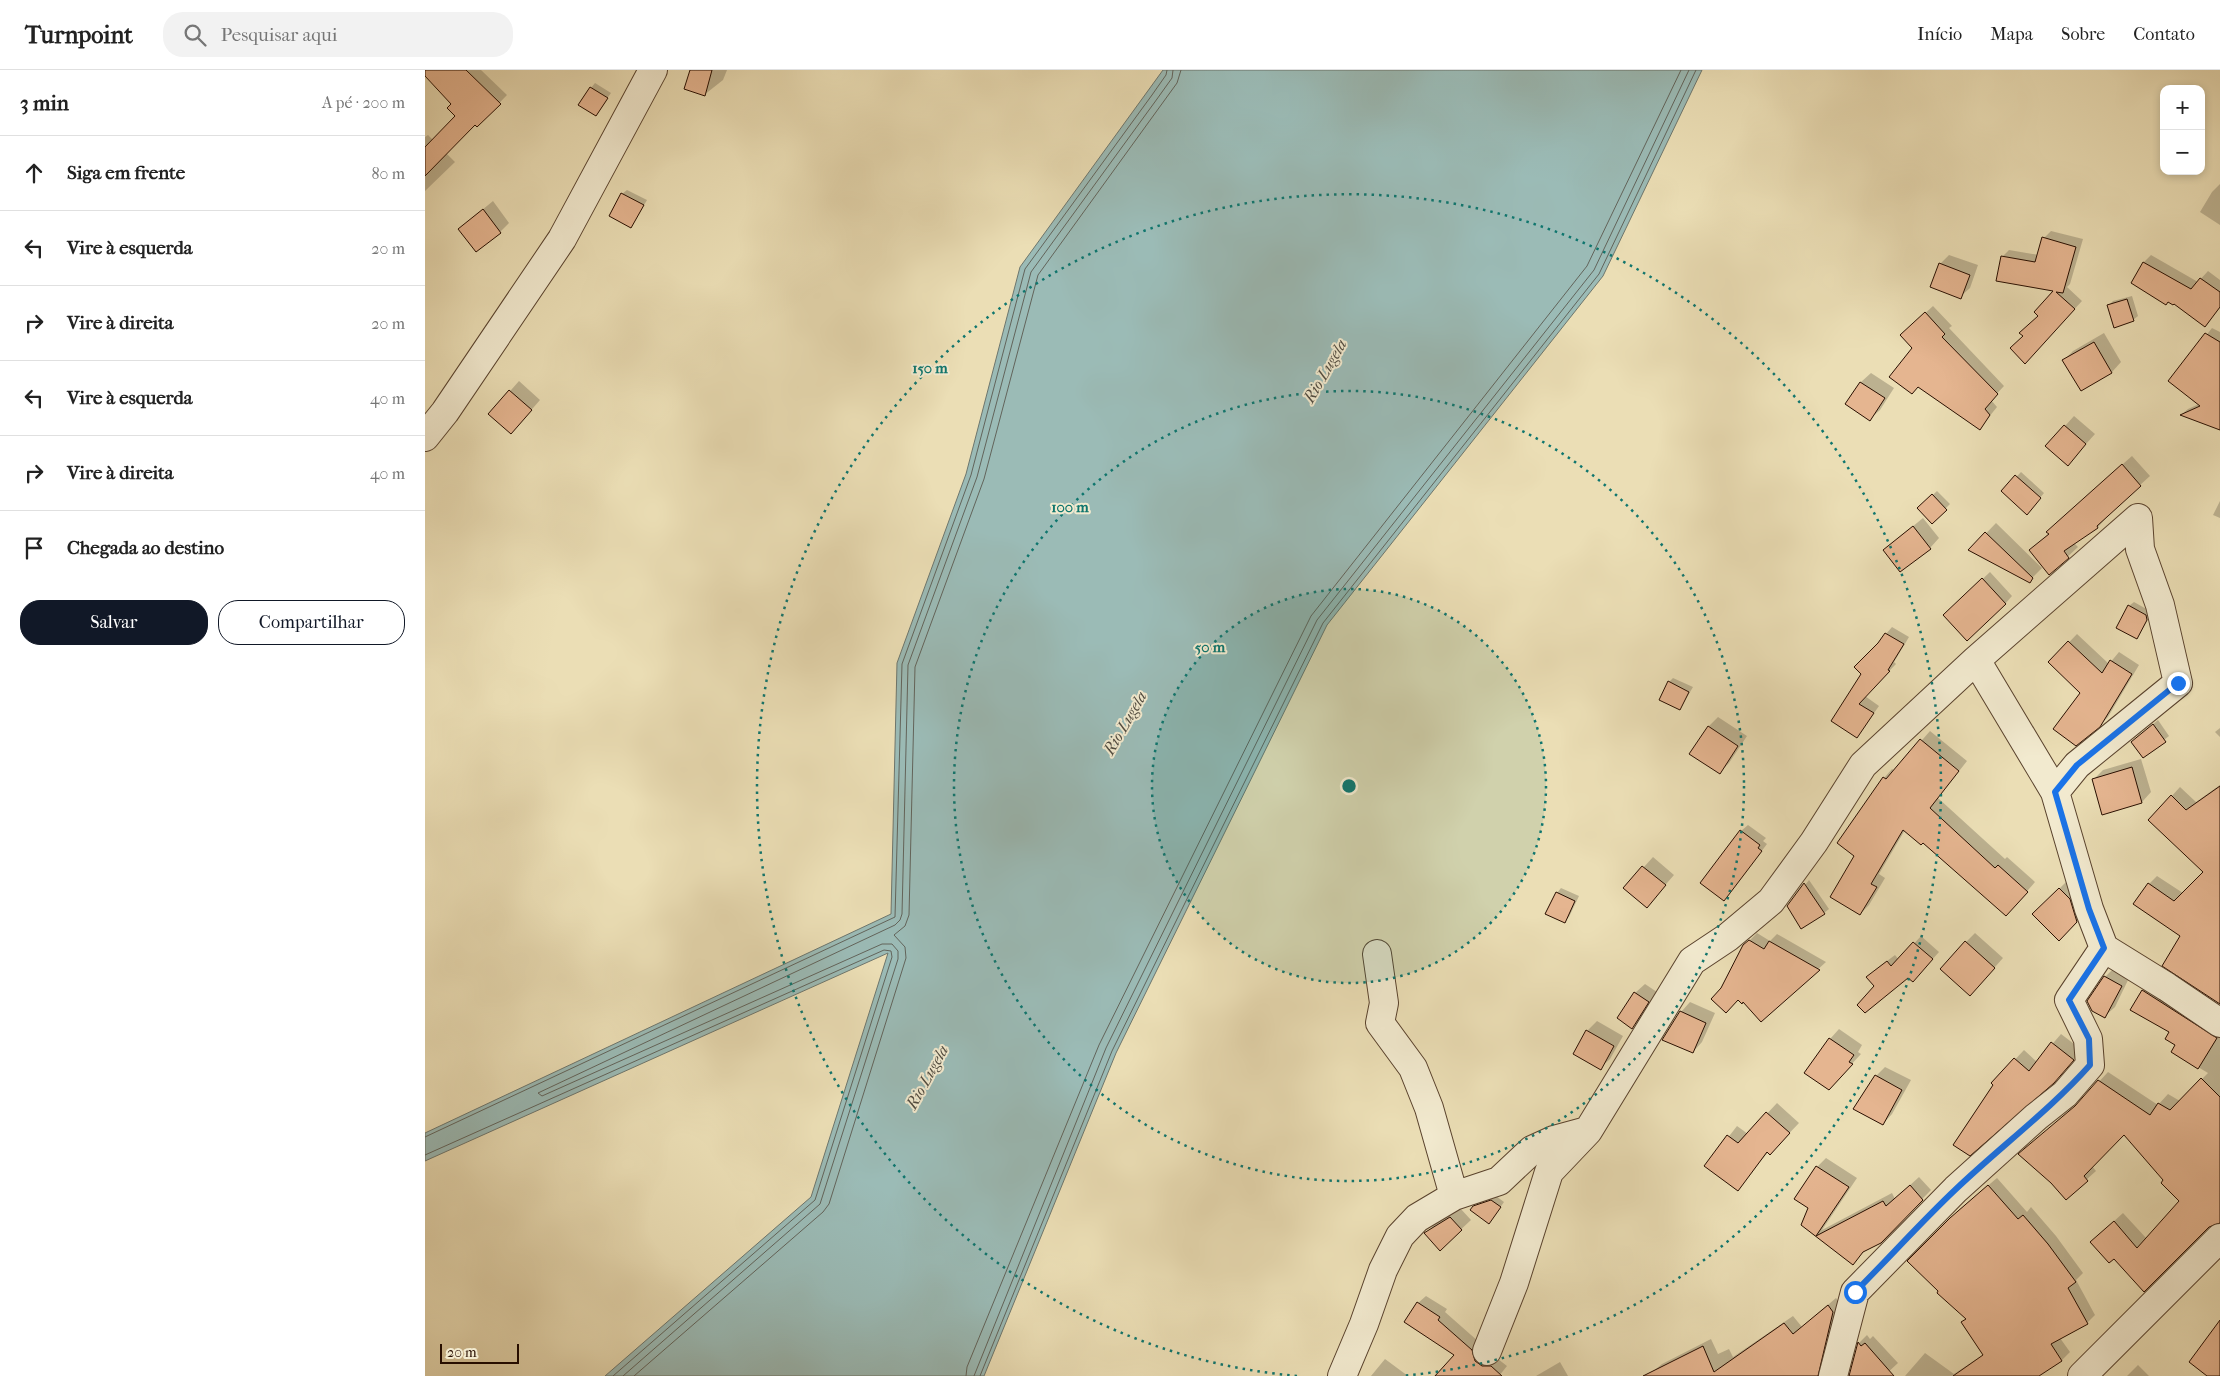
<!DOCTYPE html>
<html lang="pt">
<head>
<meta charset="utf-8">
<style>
	:root { --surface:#fff; --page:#f2f2f2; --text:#222; --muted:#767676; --line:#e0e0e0; --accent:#111827 }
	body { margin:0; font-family:"IM FELL French Canon",serif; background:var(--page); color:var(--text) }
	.controls { position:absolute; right:15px; top:15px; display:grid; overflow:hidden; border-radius:10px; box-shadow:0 2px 8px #0003 }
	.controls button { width:45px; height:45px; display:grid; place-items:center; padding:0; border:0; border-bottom:1px solid var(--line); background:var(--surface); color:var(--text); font:25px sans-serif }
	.scale { position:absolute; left:15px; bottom:12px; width:79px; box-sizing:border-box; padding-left:5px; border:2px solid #280e00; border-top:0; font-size:14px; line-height:18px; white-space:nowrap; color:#280e00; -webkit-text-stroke:4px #f2eacf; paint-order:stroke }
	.stop { position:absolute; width:15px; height:15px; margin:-11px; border:4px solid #1a73e8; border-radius:50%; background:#fff }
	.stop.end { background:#1a73e8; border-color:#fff; box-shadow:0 1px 5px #0008 }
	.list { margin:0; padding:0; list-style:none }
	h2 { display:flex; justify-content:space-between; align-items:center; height:65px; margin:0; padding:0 20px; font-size:21px }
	h2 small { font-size:16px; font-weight:400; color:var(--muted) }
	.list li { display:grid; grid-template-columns:32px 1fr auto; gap:15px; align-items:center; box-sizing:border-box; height:75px; padding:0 20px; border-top:1px solid var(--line) }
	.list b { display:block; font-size:19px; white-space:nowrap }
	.list em { font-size:16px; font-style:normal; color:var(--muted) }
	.actions { display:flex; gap:10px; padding:15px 20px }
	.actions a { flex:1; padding:11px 0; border:1px solid var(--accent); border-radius:20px; text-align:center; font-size:18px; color:var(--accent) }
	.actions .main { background:var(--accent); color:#fff }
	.icon { flex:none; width:28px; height:28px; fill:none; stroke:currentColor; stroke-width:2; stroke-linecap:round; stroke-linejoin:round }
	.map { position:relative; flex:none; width:1795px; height:1306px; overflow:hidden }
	header { display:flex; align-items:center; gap:30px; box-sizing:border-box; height:70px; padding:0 25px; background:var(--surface); border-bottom:1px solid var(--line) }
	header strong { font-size:24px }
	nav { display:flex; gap:28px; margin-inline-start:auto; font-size:18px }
	.search { width:350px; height:45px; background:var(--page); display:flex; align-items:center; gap:12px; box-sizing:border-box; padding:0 18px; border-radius:20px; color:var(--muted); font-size:19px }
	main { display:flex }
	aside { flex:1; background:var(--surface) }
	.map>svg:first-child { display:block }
	.water { fill:#9bbbb6; stroke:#6d766d }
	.shadow { fill:#0003 }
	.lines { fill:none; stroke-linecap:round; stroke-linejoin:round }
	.shore { stroke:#62645b; stroke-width:1 }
	.building { fill:#e5b590; stroke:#280e00 }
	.minor-casing { stroke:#59422d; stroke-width:30 }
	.minor { stroke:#f2eacf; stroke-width:28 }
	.route { stroke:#1a73e8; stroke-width:6 }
	.ring { fill:none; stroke:#0f766e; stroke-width:2.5; stroke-dasharray:2.5 5 }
	.labels { text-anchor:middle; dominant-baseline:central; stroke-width:4; stroke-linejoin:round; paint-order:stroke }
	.water-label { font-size:16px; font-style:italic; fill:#504b40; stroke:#f2eacf }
	.centre { fill:#0f766e; stroke:#f2eacf; stroke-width:2.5 }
	.ring-label { font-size:15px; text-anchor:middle; font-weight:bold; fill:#0f766e; stroke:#f2eacf; stroke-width:4; stroke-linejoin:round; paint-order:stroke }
</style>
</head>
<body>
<header>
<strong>Turnpoint</strong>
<div class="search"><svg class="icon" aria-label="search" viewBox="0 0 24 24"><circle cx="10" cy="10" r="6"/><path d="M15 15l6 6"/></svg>Pesquisar aqui</div>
<nav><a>Início</a><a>Mapa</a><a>Sobre</a><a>Contato</a></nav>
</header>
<main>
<aside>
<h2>3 min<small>A pé · 200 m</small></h2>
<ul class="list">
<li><svg class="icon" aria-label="ahead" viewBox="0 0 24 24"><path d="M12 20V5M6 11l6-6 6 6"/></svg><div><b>Siga em frente</b></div><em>80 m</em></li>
<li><svg class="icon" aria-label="left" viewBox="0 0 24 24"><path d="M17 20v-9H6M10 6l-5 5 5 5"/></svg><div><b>Vire à esquerda</b></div><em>20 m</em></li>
<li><svg class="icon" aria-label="right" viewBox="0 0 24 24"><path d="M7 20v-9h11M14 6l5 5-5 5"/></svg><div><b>Vire à direita</b></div><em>20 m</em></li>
<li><svg class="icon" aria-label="left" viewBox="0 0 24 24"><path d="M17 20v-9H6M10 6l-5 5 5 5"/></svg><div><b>Vire à esquerda</b></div><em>40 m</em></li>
<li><svg class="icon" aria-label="right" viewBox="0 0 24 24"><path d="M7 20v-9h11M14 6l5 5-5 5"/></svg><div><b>Vire à direita</b></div><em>40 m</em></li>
<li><svg class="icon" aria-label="arrive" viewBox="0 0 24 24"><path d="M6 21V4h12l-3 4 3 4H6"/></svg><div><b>Chegada ao destino</b></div></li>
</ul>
<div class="actions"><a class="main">Salvar</a><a>Compartilhar</a></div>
</aside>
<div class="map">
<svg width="1795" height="1306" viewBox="0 0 1795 1306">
	<rect width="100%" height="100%" fill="#ebdeb5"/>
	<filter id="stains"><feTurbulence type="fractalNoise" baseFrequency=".004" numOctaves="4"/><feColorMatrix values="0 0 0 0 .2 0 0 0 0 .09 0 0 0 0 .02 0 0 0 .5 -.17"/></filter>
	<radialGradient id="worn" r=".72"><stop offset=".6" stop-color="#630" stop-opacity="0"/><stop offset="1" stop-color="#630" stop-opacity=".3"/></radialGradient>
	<path class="water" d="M 738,0 L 1277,0 L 1178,206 L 902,555 L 691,983 L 559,1306 L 180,1306 L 386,1127 L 463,883 L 0,1091 L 0,1063 L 466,844 L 472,593 L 541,404 L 595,197 Z"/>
	<path class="shadow" d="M 0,0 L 56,0 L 82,25 L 52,56 L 50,53 L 21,83 L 30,92 L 0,121 L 0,67 L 3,65 L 8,70 L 32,46 L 28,34 L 0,4 Z
		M 267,0 L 302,0 L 298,10 L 279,25 Z
		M 170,13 L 186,23 L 171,44 L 166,18 Z
		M 1795,114 L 1795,155 L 1775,142 L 1787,122 Z
		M 202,120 L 222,130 L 206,157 L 197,124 Z
		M 68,131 L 84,153 L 75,162 L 34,159 Z
		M 1626,161 L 1658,169 L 1645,214 L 1642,217 L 1657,231 L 1607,285 L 1599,266 L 1631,221 L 1577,187 L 1584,180 L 1614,185 L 1619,168 Z
		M 1524,185 L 1553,195 L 1545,218 L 1535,227 L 1515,194 Z
		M 1726,185 L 1773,212 L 1783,201 L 1795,210 L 1795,238 L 1780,255 L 1749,232 L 1707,212 L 1719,192 Z
		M 1707,226 L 1713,246 L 1708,250 L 1684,235 L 1688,231 Z
		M 1508,236 L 1527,256 L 1524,258 L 1579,316 L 1566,330 L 1572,337 L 1555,358 L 1494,316 L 1484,258 Z
		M 1787,258 L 1795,262 L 1795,359 L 1757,344 L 1763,339 L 1774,334 L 1745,311 Z
		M 1679,263 L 1696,292 L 1687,302 L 1656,320 L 1639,290 L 1648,281 Z
		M 1446,303 L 1469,318 L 1455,340 L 1445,349 L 1422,334 L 1436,312 Z
		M 94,311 L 115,330 L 95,353 L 65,344 Z
		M 1649,346 L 1670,364 L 1643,394 L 1640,356 Z
		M 1707,386 L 1725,406 L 1681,446 L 1682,447 L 1673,457 L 1649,473 L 1653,477 L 1624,504 L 1606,480 L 1624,463 L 1632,452 Z
		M 1596,402 L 1619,423 L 1606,439 L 1578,421 Z
		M 1512,421 L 1525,434 L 1507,452 L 1494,438 Z
		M 1795,431 L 1795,448 L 1788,445 Z
		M 1498,448 L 1514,468 L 1505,478 L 1459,480 Z
		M 1571,453 L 1617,498 L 1604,511 L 1545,480 Z
		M 1565,502 L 1587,526 L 1580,534 L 1527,538 Z
		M 1709,532 L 1725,541 L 1726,544 L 1712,568 L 1704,536 Z
		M 1467,557 L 1484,567 L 1469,592 L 1471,594 L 1440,626 L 1454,636 L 1432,667 L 1407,651 L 1461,564 Z
		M 1652,564 L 1684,594 L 1694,582 L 1714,595 L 1683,647 L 1674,656 L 1657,622 L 1625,592 Z
		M 1248,608 L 1268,617 L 1255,639 L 1244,612 Z
		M 1293,647 L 1322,666 L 1304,693 L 1295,702 L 1284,656 Z
		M 1733,650 L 1744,666 L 1718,687 L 1707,672 Z
		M 1795,658 L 1795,667 L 1790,662 Z
		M 1505,661 L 1542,691 L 1513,728 L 1580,789 L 1582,787 L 1610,812 L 1590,835 L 1528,796 L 1526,798 L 1498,771 L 1480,760 L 1454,804 L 1460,808 L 1444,835 L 1435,844 L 1431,786 L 1459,708 L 1467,699 L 1470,701 Z
		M 1716,689 L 1726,722 L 1717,732 L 1678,743 L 1668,710 L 1678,700 Z
		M 1795,715 L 1795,933 L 1757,866 L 1724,814 L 1732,806 L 1758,823 L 1780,802 L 1725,750 L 1755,717 L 1771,732 Z
		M 1323,755 L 1341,768 L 1338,771 L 1342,774 L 1305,823 L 1316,761 Z
		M 1228,787 L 1249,805 L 1222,836 L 1200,818 Z
		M 1644,809 L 1661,842 L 1634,869 L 1609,844 Z
		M 1384,810 L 1404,839 L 1399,843 L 1364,836 Z
		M 1136,818 L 1154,826 L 1144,847 L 1140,851 L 1132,823 Z
		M 1332,863 L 1345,871 L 1352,864 L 1401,892 L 1336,951 L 1318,931 L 1319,876 Z
		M 1550,863 L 1578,888 L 1554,915 L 1541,872 Z
		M 1496,866 L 1514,882 L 1495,903 L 1484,906 L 1450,900 L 1470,885 L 1474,890 Z
		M 1689,898 L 1705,906 L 1690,937 L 1680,946 L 1680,907 Z
		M 1727,912 L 1795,957 L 1795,1150 L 1783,1156 L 1719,1220 L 1676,1163 L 1698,1143 L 1722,1169 L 1756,1131 L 1699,1063 L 1667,1096 L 1671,1101 L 1641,1128 L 1656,1031 L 1683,1002 L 1733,1035 L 1743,1024 L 1755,1031 L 1783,1003 L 1748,982 L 1752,974 L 1718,921 Z
		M 1220,914 L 1232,922 L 1217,948 L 1207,957 L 1210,923 Z
		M 1265,932 L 1290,943 L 1277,972 L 1268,982 L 1256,942 Z
		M 1172,951 L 1198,966 L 1185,989 L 1175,998 L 1149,983 L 1162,961 Z
		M 1414,959 L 1437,975 L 1433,982 L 1436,984 L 1413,1009 L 1405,969 Z
		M 1636,964 L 1657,980 L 1638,1002 L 1570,1015 L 1568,1013 L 1599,980 L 1612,992 Z
		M 1460,997 L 1486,1010 L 1467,1044 L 1458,1054 L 1451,1006 Z
		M 1352,1033 L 1374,1053 L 1354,1074 L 1343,1082 L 1313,1119 L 1281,1096 L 1312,1056 L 1323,1064 Z
		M 1401,1088 L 1432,1108 L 1397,1160 L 1467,1123 L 1470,1129 L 1494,1107 L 1506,1120 L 1455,1172 L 1441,1179 L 1428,1193 L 1377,1155 L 1385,1138 L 1371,1129 L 1392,1097 Z
		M 1572,1108 L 1602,1142 L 1606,1137 L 1631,1166 L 1658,1203 L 1651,1210 L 1670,1245 L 1662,1253 L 1635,1268 L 1645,1282 L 1637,1290 L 1612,1306 L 1480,1306 L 1500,1283 L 1529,1304 L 1559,1284 L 1537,1252 L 1542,1248 L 1484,1191 L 1534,1140 Z
		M 1071,1126 L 1079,1132 L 1068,1148 L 1049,1137 L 1053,1132 Z
		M 1035,1138 L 1046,1150 L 1015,1179 L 1001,1163 L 1010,1154 Z
		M 1001,1226 L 1022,1239 L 1020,1242 L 1054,1272 L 1065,1289 L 1073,1289 L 1082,1296 L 1074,1306 L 1009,1306 L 1031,1285 L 993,1233 Z
		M 1411,1228 L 1416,1234 L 1403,1306 L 1222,1306 L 1237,1294 L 1286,1269 L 1293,1284 L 1304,1279 L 1308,1287 L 1368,1246 L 1377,1257 Z
		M 1442,1265 L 1445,1269 L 1448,1266 L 1473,1293 L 1459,1306 L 1425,1306 L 1434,1273 Z
		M 960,1289 L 983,1306 L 946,1306 Z
		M 1135,1292 L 1143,1306 L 1111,1306 Z
		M 1713,1295 L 1724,1306 L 1702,1306 Z"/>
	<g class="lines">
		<path class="shore" d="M 0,1067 L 470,847 L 477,594 L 546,405 L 600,199 L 727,25 L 741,5 L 742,0
			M 0,1085 L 459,880 L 466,881 L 467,887 L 390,1130 L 188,1306
			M 198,1306 L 395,1134 L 473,889 L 473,881 L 467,874 L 457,874 L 117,1026 L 113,1023 L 470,855 L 475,850 L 477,844 L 483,595 L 552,407 L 606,202 L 732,29 L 747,8 L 748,0
			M 209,1306 L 398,1142 L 404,1134 L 481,888 L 480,877 L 469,865 L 480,856 L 484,845 L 490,597 L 559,409 L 613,205 L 752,13 L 756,0
			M 541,1306 L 542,1297 L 674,975 L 886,546 L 1162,196 L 1256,0
			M 549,1306 L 681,978 L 892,550 L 1169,200 L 1264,0
			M 555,1306 L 687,981 L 898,553 L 1174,204 L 1271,0"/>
	</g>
	<path class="building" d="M 0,0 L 41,0 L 76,34 L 52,57 L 50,55 L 0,106 L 0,77 L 30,46 L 22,38 L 26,34 L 0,6 Z
		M 265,0 L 287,0 L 280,26 L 259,19 Z
		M 165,17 L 183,28 L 171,46 L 153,35 Z
		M 196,123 L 219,135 L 206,158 L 184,146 Z
		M 58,139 L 76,163 L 51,182 L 33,159 Z
		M 1617,167 L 1651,177 L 1638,223 L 1631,222 L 1650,239 L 1600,294 L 1585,278 L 1598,266 L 1594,263 L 1613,246 L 1609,242 L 1628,221 L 1571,211 L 1576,186 L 1610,192 Z
		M 1718,192 L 1766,219 L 1775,208 L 1795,222 L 1795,237 L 1780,257 L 1749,234 L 1748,235 L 1743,232 L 1741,235 L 1706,213 Z
		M 1514,193 L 1545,205 L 1536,229 L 1505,217 Z
		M 1702,229 L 1709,251 L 1689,258 L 1682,235 Z
		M 1500,242 L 1520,264 L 1517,267 L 1573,324 L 1560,339 L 1565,345 L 1555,360 L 1493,317 L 1487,324 L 1464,307 L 1487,278 L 1475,265 Z
		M 1780,263 L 1795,272 L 1795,360 L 1755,345 L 1775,336 L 1743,311 Z
		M 1669,272 L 1687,303 L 1656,321 L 1637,290 Z
		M 1435,312 L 1460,328 L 1445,351 L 1420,334 Z
		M 84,320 L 107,340 L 86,364 L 63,344 Z
		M 1639,355 L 1661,374 L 1643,396 L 1620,376 Z
		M 1697,394 L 1716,416 L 1672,456 L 1673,458 L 1639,481 L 1644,488 L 1624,505 L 1604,480 L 1624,464 L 1621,462 Z
		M 1590,405 L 1616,428 L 1602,445 L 1576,421 Z
		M 1507,424 L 1522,440 L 1507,454 L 1492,438 Z
		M 1488,456 L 1506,479 L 1475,502 L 1458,480 Z
		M 1560,462 L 1608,508 L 1605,513 L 1543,480 Z
		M 1557,508 L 1581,534 L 1542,571 L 1518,545 Z
		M 1703,535 L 1721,545 L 1722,550 L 1712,569 L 1691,558 Z
		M 1460,563 L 1479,574 L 1463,600 L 1465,601 L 1434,634 L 1449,643 L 1432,668 L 1406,651 L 1436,604 L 1429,597 L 1453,573 Z
		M 1643,571 L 1677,603 L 1685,590 L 1707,604 L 1675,657 L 1651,676 L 1628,659 L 1655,623 L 1623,592 Z
		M 1243,611 L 1264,622 L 1255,640 L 1234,630 Z
		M 1728,654 L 1741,672 L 1718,688 L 1706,672 Z
		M 1283,656 L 1313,676 L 1295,704 L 1264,684 Z
		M 1495,669 L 1534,701 L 1505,738 L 1570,798 L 1573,795 L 1603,822 L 1581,846 L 1498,773 L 1496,775 L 1478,760 L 1446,814 L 1452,817 L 1435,845 L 1405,827 L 1429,786 L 1412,773 L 1458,707 L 1461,709 Z
		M 1707,697 L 1717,733 L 1677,745 L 1667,709 Z
		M 1795,716 L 1795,934 L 1737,896 L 1755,866 L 1708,834 L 1723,813 L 1749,831 L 1778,802 L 1723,750 L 1746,725 L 1761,740 Z
		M 1315,760 L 1335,775 L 1333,778 L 1337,781 L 1299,831 L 1275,813 Z
		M 1217,796 L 1241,815 L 1222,838 L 1198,818 Z
		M 1379,813 L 1400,844 L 1376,859 L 1362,836 Z
		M 1634,818 L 1645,829 L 1652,852 L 1634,871 L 1607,844 Z
		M 1131,822 L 1150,831 L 1140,853 L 1120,844 Z
		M 1324,870 L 1339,879 L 1344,871 L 1395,900 L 1336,952 L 1318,932 L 1317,934 L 1313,930 L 1301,943 L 1286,929 L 1296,918 L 1318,875 Z
		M 1540,871 L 1570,898 L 1545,926 L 1515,899 Z
		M 1488,872 L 1508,889 L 1488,912 L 1483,908 L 1440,943 L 1432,935 L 1449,916 L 1441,907 L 1462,891 L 1466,896 Z
		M 1679,906 L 1697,916 L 1680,948 L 1667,941 L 1662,931 Z
		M 1717,920 L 1792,968 L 1773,999 L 1746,982 L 1750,975 L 1740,969 L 1744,962 L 1705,940 Z
		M 1209,922 L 1224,932 L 1207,959 L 1192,948 Z
		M 1255,941 L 1281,953 L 1268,983 L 1237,970 Z
		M 1161,960 L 1189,976 L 1176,1000 L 1148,984 Z
		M 1404,968 L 1429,985 L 1424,992 L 1428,994 L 1404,1020 L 1379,1003 Z
		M 1626,972 L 1649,990 L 1629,1013 L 1545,1086 L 1528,1075 L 1568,1015 L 1566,1013 L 1589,988 L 1604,1001 Z
		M 1450,1005 L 1477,1020 L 1458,1055 L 1428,1039 Z
		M 1776,1008 L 1795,1027 L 1795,1153 L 1784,1157 L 1719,1222 L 1689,1189 L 1684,1193 L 1665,1172 L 1689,1151 L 1712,1178 L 1754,1131 L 1736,1113 L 1738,1110 L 1699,1065 L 1659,1106 L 1663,1111 L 1641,1130 L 1626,1113 L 1593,1084 L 1650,1036 L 1673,1010 L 1725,1045 L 1733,1033 L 1745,1040 Z
		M 1341,1042 L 1365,1063 L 1345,1085 L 1342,1082 L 1313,1121 L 1279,1096 L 1302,1065 L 1313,1073 Z
		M 1391,1096 L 1424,1117 L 1391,1166 L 1458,1131 L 1461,1136 L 1485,1115 L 1498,1130 L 1456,1173 L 1438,1182 L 1428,1195 L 1376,1155 L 1383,1138 L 1369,1129 Z
		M 1563,1115 L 1593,1149 L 1598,1145 L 1623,1174 L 1651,1212 L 1643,1218 L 1663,1254 L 1626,1274 L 1637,1291 L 1614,1306 L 1528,1306 L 1558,1285 L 1536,1252 L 1541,1249 L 1512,1223 L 1513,1221 L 1482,1191 L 1525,1148 Z
		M 1066,1130 L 1076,1137 L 1064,1154 L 1045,1140 L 1048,1136 Z
		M 1025,1147 L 1037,1160 L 1015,1181 L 999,1163 Z
		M 992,1232 L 1015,1247 L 1013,1250 L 1047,1280 L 1050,1291 L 1057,1296 L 1066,1296 L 1077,1306 L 1010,1306 L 1029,1285 L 979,1252 Z
		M 1403,1235 L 1408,1242 L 1393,1306 L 1218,1306 L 1278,1276 L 1289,1302 L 1359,1253 L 1368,1264 Z
		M 1795,1250 L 1795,1306 L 1782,1306 L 1764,1292 Z
		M 1433,1272 L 1436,1276 L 1440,1273 L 1469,1306 L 1424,1306 Z"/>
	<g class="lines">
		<defs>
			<path id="minor" d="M 0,367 L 20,342 L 137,169 L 228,0
				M 1551,590 L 1630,722
				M 952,884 L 959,933 L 955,953 L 988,998 L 1004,1038 L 1029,1126
				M 1062,1281 L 1089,1213 L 1124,1102 L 1163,1061 L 1267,891 L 1303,867 L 1346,831 L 1389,772 L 1438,695 L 1551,590 L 1713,448 L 1715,479 L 1735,535 L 1753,613 L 1652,695 L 1630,722 L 1664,839 L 1679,878 L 1742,917 L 1795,953
				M 917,1306 L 939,1254 L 958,1200 L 975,1166 L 992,1148 L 1029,1126 L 1074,1111 L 1107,1080 L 1129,1070 L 1162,1061
				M 1408,1306 L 1430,1222 L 1531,1119 L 1611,1047 L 1640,1024 L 1665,995 L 1663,969 L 1644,930 L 1679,878
				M 1657,1306 L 1795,1168"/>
		</defs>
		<use href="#minor" class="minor-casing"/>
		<use href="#minor" class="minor"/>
	</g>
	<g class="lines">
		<path class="route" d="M 1430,1222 C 1464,1188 1496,1152 1531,1119 C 1575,1077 1625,1040 1665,995 L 1664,969 L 1644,930 L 1679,878 L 1664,839 L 1630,722 L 1652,695 L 1753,613"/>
	</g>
	<circle cx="924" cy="716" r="197" fill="#0f766e" fill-opacity=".12"/>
	<g class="ring">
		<circle cx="924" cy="716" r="197"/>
		<circle cx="924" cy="716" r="395"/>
		<path d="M872 1306A592 592 0 1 1 976 1306"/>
	</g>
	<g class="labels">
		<g class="water-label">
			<text transform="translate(900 301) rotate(-60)">Rio Lugela</text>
			<text transform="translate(700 653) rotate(-60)">Rio Lugela</text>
			<text transform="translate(502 1007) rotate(-61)">Rio Lugela</text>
		</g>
	</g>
	<circle cx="924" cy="716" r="8" class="centre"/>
	<g class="ring-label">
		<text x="505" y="303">150 m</text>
		<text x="645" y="442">100 m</text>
		<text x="785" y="582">50 m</text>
	</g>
	<rect width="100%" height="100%" filter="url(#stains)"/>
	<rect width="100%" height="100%" fill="url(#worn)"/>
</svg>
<div class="controls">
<button>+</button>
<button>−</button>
</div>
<div class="scale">20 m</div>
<div class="stop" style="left:1430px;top:1222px"></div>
<div class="stop end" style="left:1753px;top:613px"></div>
</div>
</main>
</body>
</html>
